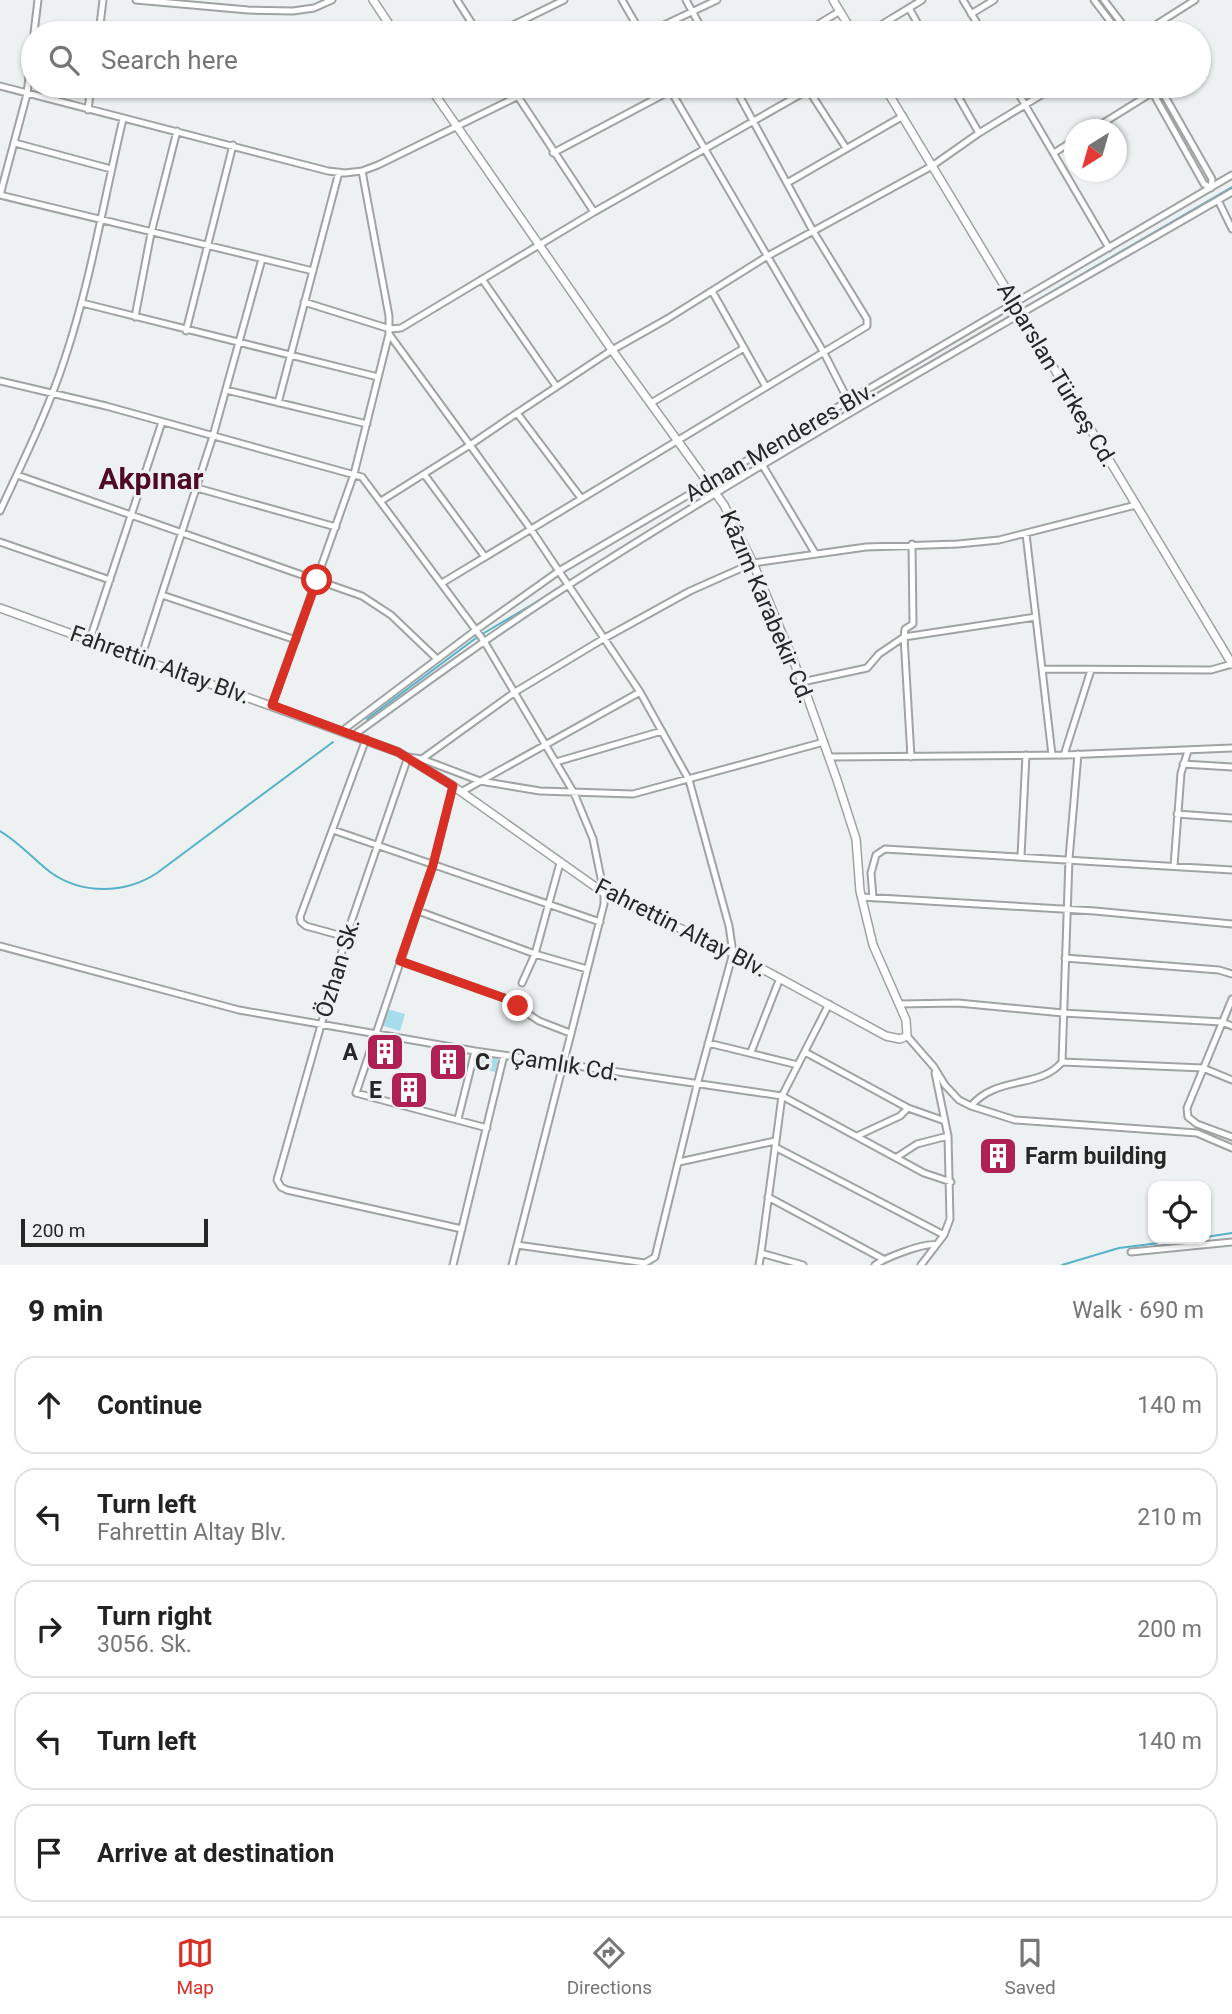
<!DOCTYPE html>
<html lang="en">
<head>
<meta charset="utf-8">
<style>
	:root { --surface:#fff; --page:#f2f2f2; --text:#222; --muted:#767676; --line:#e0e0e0; --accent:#d93025 }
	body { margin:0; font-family:Roboto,sans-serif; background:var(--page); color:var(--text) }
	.controls { position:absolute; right:21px; bottom:21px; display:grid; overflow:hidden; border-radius:14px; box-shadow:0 2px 5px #0004 }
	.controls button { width:63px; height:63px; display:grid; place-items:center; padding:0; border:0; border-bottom:2px solid var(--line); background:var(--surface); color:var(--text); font:35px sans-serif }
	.compass { position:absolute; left:1064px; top:119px; width:63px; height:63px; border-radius:50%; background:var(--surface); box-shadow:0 2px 5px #0004; rotate:217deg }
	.scale { position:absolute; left:21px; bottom:18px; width:187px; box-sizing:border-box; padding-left:7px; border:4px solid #252626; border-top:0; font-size:19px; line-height:24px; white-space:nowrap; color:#252626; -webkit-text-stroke:5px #edf1f2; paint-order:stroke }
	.stop { position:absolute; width:21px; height:21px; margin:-16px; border:5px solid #d93025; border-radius:50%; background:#fff }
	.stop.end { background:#d93025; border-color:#fff; box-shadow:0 2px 7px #0008 }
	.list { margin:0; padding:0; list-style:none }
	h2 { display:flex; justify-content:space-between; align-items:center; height:91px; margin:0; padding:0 28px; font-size:30px }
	h2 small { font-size:23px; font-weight:400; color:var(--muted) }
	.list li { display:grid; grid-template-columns:46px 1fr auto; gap:21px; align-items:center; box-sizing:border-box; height:98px; margin:0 14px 14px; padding:0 14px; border:2px solid var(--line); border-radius:21px }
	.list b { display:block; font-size:26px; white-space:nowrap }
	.list p { margin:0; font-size:23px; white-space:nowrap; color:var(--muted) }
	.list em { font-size:23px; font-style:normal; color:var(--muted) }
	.icon { flex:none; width:38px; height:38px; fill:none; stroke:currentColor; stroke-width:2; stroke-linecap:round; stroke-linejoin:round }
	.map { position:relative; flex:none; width:1232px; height:1265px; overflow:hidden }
	.search { position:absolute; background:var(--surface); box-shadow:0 2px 5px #0004; left:21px; right:21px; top:21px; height:77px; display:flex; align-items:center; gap:18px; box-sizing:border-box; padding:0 24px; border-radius:38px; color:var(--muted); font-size:26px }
	.sheet { height:651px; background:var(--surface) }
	nav { display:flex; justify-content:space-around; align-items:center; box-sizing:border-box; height:98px; border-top:2px solid var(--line); background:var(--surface); font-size:19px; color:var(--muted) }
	nav a { display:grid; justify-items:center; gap:4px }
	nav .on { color:var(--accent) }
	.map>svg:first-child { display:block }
	.green { fill:#a7dcea }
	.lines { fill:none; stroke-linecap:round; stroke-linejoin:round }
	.stream { stroke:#54b3c9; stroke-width:2 }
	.minor-casing { stroke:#9fa3a3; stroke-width:9 }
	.tertiary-casing { stroke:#9fa3a3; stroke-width:10 }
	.minor { stroke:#fff; stroke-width:5 }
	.tertiary { stroke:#fff; stroke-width:7 }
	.route { stroke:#d93025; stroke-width:9 }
	.labels { text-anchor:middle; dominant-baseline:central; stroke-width:6; stroke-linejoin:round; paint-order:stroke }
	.street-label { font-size:23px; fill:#252626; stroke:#edf1f2 }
	.poi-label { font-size:23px; font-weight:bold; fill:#252626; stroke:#edf1f2; text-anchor:end }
	.district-label { font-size:30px; font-weight:bold; fill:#4f0b24; stroke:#edf1f2 }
</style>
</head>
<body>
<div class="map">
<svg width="1232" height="1265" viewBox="0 0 1232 1265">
	<rect width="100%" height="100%" fill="#edf1f2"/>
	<path class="green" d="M 384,1008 L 405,1014 L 400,1031 L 380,1025 Z
		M 479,1055 L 498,1059 L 495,1072 L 476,1067 Z"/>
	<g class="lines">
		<path class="stream" d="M 1026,307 L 1232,187
			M 484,633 L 555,591
			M 367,719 L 476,638
			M 0,831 C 19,842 33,859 50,872 C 82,895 125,894 157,873 L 333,742
			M 1206,1237 L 1232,1233
			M 1062,1265 L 1119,1248 L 1191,1239"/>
		<defs>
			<path id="minor" d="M 136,0 L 248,10 L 293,11 L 314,8 L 332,0
				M 457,0 L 478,33
				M 622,0 L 641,33
				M 686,0 L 704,33
				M 963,0 L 983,33
				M 1094,0 L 1119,33
				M 1104,0 L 1129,33
				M 909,8 L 923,33
				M 971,14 L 994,0
				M 34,33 L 38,0
				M 99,33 L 103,0
				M 497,33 L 564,0
				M 647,33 L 717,0
				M 804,33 L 840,11
				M 868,33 L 922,0
				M 1143,33 L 1195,0
				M 0,86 L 328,171 L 345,173 L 362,171
				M 511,86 L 594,212
				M 668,86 L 824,353 L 849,402
				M 806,86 L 846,148
				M 952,86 L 979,133
				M 1014,86 L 1109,248
				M 1149,86 L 1204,184 L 1211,188
				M 1159,86 L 1212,179 L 1211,188
				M 88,110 L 91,86
				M 1092,130 L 1153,92
				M 15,143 L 111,169
				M 553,153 L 670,91
				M 1054,153 L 1074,140
				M 787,183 L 903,116
				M 0,195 L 313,271
				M 0,195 L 27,94 L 33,42
				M 1218,200 L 1232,229
				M 482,279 L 556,386
				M 712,291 L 766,387
				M 304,302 L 390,329 L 401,328 L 594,212 L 808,90
				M 82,303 L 378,377
				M 135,317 L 151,233 L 177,131
				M 186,331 L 233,145
				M 0,381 L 106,406 L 362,477 L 484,641 L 574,793 L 593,839 L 604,893 L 604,904 L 512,1265
				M 226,390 L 367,424
				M 278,403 L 339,172
				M 651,403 L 744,348
				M 517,413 L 612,350 L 667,319 L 766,257 L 932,166 L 979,133 L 1056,86
				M 763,466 L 815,553
				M 424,474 L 485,557
				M 17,475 L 362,596 L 391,615 L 437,659
				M 197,488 L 336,527
				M 381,501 L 470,445 L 389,334
				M 0,511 C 23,461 48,411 65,358 C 91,280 104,199 123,119
				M 1026,534 L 1042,669 L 1211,670 L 1232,664
				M 0,542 L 110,580
				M 442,583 L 867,326 L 867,319 L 813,231 L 734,86
				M 162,595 L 296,640
				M 90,639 L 162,422
				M 141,658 L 213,436 L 262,259
				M 1042,669 L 1052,755
				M 802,682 L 867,668 L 879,654 L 904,637 L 1036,617
				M 272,705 L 354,474 L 389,334 L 389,316 L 362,171 L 378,165 L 539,86
				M 342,731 L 476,630 L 559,571 L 1232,175
				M 354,735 C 424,684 494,633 567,586 C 784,447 1009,321 1232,192
				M 1064,755 L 1091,670
				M 829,757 L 1064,755 L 1232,748
				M 911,757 L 904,637 L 905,629 L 913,624 L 912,544
				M 422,759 L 515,692 L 603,639 L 690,591 L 753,563 L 866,547 L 958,544 L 999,540 L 1136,505
				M 556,762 L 662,731
				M 1183,764 L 1232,767
				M 453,786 L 433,865 L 356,1093 L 487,1128
				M 461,792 L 640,692
				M 1177,814 L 1232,818
				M 333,830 L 600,922
				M 1021,856 L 1026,755
				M 1174,866 L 1181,773 L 1188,751
				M 862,897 L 1095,911 L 1232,924
				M 873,898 L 871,873 L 876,855 L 885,849 L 1232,870
				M 418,911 L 535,954 L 587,969
				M 346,937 L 306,926 L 301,922 L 300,917 L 366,739
				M 0,946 L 239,1010 L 475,1051 L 782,1096 L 924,1173 L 951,1182
				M 1065,958 L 1219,970 L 1232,974
				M 400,961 L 504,998 L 539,1021 L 570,1033
				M 522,983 L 535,954 L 560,863
				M 1232,999 L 1187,1108 L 1188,1117 L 1197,1124 L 1232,1137
				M 899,1004 L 958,1003 L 1063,1013 L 1222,1022 L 1232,1026
				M 907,1036 L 934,1067 L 945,1085 L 959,1100 L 971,1106 L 1015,1120 L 1197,1133 L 1232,1148
				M 708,1043 L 798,1065
				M 751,1052 L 780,978
				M 805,1052 L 908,1108 L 945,1121
				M 1062,1062 L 1203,1068 L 1232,1080
				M 971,1106 C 997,1075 1040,1089 1062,1062 L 1069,859 L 1078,754
				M 458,1119 L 475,1051
				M 857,1136 L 900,1116 L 908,1108
				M 775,1147 L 944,1235
				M 897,1157 L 917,1144 L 948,1136
				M 679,1162 L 775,1141
				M 768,1197 L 883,1259
				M 462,1229 L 287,1190 L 281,1187 L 277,1180 L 346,937 L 408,757 L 422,759 L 480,781 L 540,791 L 633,794 L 824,742
				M 517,1245 L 645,1263 L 655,1257 L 697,1085 L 733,953 L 729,926 L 689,780 L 640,692 L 530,528 L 470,445 L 517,413 L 581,498
				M 1131,1252 L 1232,1242
				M 453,1265 L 504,1055
				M 759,1265 L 761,1253
				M 803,1265 L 761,1253 L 782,1096 L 829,1004
				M 875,1265 C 885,1258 925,1242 936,1245
				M 921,1265 L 944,1235 L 950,1219 L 948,1136 L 935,1073"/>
			<path id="tertiary" d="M 373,0 L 395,33
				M 833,0 L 853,33
				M 884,86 L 1232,664
				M 0,608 L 398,752 L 453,786 L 604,893 L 733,953 L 886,1036 L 900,1039 L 907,1036 L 906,1020 L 873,945 L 860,891 L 856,839 L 837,780 L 802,682 L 753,563 L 724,505 L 612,350 L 429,86"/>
		</defs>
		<use href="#minor" class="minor-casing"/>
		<use href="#tertiary" class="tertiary-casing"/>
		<use href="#minor" class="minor"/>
		<use href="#tertiary" class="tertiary"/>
	</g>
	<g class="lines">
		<path class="route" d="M 317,580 L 272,705 L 398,752 L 453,786 L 433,865 L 400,961 L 504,998 L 518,1006"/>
	</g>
	<defs>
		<symbol id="building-square" viewBox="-11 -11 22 22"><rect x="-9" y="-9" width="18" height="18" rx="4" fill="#af2055" stroke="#edf1f2"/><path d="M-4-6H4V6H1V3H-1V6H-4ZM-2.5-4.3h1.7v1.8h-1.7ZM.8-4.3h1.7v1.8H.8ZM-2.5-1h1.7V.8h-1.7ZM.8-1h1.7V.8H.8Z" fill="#fff"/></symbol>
	</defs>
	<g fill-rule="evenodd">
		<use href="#building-square" x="363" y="1030" width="44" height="44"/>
		<use href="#building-square" x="426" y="1040" width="44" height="44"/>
		<use href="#building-square" x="387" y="1068" width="44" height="44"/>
		<use href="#building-square" x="976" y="1134" width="44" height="44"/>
	</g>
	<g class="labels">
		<g class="street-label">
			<text transform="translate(1057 375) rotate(59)">Alparslan Türkeş Cd.</text>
			<text transform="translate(780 442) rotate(-30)">Adnan Menderes Blv.</text>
			<text transform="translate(767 607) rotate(67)">Kâzım Karabekir Cd.</text>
			<text transform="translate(160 665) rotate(20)">Fahrettin Altay Blv.</text>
			<text transform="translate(681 928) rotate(27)">Fahrettin Altay Blv.</text>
			<text transform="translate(338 968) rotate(-73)">Özhan Sk.</text>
			<text transform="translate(565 1065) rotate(9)">Çamlık Cd.</text>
		</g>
		<g class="poi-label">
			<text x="358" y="1052">A</text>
			<text x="475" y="1062" text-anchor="start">C</text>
			<text x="382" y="1090">E</text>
			<text x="1025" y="1156" text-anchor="start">Farm building</text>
		</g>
		<g class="district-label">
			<text x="151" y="478">Akpınar</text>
		</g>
	</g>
</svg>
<div class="controls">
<button><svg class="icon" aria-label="locate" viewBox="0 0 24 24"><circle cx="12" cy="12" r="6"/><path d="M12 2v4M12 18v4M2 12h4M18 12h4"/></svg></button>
</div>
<svg class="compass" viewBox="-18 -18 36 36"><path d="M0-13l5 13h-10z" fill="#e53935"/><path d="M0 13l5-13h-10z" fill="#767676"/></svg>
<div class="scale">200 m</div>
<div class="stop" style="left:317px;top:580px"></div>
<div class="stop end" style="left:518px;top:1006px"></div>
<div class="search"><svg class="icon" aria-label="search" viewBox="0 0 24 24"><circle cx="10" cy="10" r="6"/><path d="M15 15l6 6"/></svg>Search here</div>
</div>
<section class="sheet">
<h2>9 min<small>Walk · 690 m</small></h2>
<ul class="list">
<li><svg class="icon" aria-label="ahead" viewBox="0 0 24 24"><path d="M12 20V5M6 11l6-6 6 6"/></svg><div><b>Continue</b></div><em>140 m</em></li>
<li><svg class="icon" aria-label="left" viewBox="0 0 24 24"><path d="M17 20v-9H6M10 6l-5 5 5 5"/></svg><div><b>Turn left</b><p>Fahrettin Altay Blv.</p></div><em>210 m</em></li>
<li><svg class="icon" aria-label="right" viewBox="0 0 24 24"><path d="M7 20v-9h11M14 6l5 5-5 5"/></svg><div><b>Turn right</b><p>3056. Sk.</p></div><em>200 m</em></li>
<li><svg class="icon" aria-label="left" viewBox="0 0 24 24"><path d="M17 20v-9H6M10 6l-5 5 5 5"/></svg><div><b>Turn left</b></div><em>140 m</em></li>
<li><svg class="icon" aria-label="arrive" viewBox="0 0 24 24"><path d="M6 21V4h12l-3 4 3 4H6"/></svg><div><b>Arrive at destination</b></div></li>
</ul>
</section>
<nav>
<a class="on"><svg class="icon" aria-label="map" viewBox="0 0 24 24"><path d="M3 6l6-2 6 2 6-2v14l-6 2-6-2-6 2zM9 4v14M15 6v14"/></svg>Map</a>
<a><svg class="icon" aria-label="directions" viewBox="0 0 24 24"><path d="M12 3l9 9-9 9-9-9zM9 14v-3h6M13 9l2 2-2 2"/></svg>Directions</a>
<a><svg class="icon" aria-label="saved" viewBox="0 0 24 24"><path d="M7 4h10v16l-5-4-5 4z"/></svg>Saved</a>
</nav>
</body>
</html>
